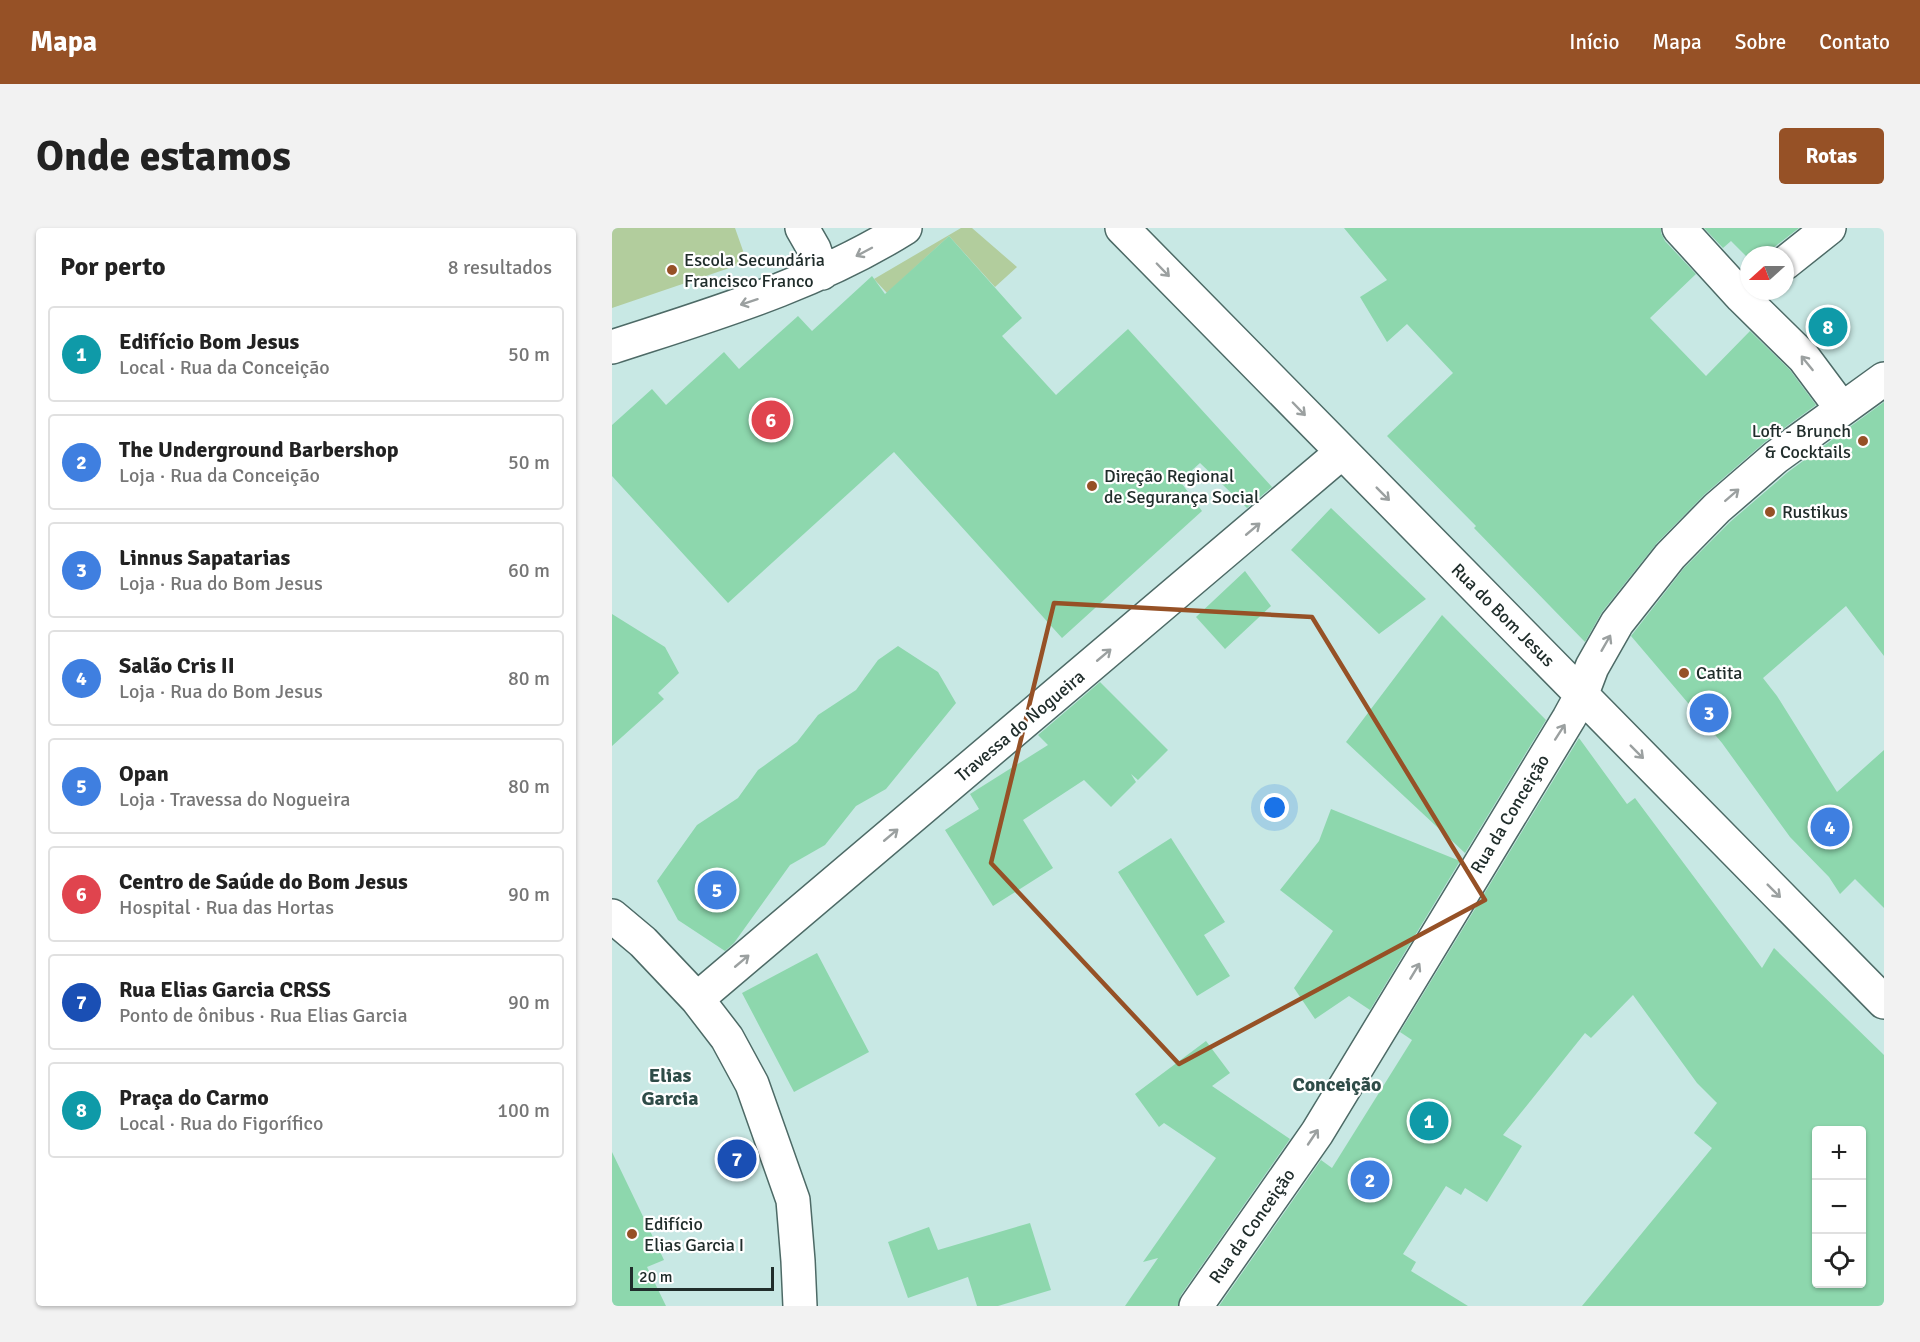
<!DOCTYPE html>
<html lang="pt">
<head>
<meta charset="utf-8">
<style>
	:root { --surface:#fff; --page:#f2f2f2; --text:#222; --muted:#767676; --line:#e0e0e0; --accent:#965126 }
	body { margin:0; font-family:Signika,sans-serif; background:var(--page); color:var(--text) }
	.controls { position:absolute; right:18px; bottom:18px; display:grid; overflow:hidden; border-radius:6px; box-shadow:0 2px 4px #0004 }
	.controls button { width:54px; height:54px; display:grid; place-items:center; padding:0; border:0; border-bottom:2px solid var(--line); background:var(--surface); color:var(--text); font:30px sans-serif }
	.compass { position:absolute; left:1128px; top:18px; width:54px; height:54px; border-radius:50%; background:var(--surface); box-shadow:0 2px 4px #0004; rotate:249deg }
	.scale { position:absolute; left:18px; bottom:15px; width:144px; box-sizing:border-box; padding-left:6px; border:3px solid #202d2b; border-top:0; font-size:16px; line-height:21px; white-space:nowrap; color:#202d2b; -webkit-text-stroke:4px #fff; paint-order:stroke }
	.you { position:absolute; left:663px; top:580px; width:21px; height:21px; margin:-15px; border:4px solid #fff; border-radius:50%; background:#1a73e8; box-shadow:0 0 0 9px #1a73e833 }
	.badge { display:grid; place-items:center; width:39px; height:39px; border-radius:50%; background:var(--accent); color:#fff; font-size:20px; font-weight:700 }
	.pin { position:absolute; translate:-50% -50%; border:3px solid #fff; box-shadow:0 2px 6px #0006 }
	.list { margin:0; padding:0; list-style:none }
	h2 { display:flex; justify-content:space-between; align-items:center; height:78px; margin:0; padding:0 24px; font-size:26px }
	h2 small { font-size:20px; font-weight:400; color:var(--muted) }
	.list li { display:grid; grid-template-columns:39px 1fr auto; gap:18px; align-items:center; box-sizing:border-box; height:96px; margin:0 12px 12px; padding:0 12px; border:2px solid var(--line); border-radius:6px }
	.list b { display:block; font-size:22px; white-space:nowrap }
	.list p { margin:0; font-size:20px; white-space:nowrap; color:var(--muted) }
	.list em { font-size:20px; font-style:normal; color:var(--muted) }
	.icon { flex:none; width:33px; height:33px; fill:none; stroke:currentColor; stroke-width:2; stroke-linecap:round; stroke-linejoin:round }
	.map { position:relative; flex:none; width:1272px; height:1078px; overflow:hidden; border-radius:6px }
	header { display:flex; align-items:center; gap:36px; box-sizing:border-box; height:84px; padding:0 30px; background:var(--accent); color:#fff }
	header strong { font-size:28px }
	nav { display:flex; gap:33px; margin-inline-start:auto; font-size:21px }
	.intro { display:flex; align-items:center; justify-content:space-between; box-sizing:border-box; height:144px; padding:0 36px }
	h1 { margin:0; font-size:42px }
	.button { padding:15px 27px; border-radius:6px; background:var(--accent); color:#fff; font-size:21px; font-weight:700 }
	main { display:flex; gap:36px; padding:0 36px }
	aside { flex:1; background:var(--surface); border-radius:6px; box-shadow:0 2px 4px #0004 }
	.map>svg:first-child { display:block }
	.green { fill:#b2cd9d }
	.building { fill:#8dd7ad; fill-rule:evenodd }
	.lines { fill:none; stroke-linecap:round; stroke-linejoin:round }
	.minor-casing { stroke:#4d6a66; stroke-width:36 }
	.minor { stroke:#fff; stroke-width:33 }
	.oneway { stroke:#9ba0a0 }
	.marked { fill:none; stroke:#965126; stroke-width:4.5; stroke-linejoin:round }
	.poi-dot { fill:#965126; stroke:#fff; stroke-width:2 }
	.labels { text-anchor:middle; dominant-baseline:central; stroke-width:4.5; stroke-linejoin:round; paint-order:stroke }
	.poi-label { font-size:18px; fill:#202d2b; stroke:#fff; text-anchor:start }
	.street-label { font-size:18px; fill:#202d2b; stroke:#fff }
	.neighbourhood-label { font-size:20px; font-weight:bold; fill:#2f4c48; stroke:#fff }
</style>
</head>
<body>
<header>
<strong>Mapa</strong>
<nav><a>Início</a><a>Mapa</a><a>Sobre</a><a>Contato</a></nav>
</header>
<div class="intro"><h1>Onde estamos</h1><a class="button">Rotas</a></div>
<main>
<aside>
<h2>Por perto<small>8 resultados</small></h2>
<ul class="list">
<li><span class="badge" style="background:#0f9aa8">1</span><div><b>Edifício Bom Jesus</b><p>Local · Rua da Conceição</p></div><em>50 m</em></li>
<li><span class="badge" style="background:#3f7fe0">2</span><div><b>The Underground Barbershop</b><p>Loja · Rua da Conceição</p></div><em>50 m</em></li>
<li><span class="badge" style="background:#3f7fe0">3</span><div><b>Linnus Sapatarias</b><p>Loja · Rua do Bom Jesus</p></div><em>60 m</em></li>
<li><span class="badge" style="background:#3f7fe0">4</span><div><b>Salão Cris II</b><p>Loja · Rua do Bom Jesus</p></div><em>80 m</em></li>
<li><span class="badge" style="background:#3f7fe0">5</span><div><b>Opan</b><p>Loja · Travessa do Nogueira</p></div><em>80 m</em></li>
<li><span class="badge" style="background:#e0444e">6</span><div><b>Centro de Saúde do Bom Jesus</b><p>Hospital · Rua das Hortas</p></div><em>90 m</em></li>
<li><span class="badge" style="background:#1a4fb4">7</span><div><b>Rua Elias Garcia CRSS</b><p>Ponto de ônibus · Rua Elias Garcia</p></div><em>90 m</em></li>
<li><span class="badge" style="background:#0f9aa8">8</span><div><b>Praça do Carmo</b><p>Local · Rua do Figorífico</p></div><em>100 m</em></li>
</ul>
</aside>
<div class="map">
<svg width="1272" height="1078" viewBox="0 0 1272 1078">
	<rect width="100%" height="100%" fill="#c8e8e4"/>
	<path class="green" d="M 0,0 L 123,0 L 135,34 L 0,80 Z
		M 349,0 L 360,0 L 405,39 L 383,59 L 337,8 L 275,65 L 262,51 Z"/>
	<path class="building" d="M 732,0 L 1049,0 L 1049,5 L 1053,13 L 1084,46 L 1038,90 L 1094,148 L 1138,103 L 1178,142 L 1204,177 L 1153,214 L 1093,266 L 1045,315 L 990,384 L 973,414 L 862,300 L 864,298 L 775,208 L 841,145 L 795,96 L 775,114 L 748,69 L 775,52 Z
		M 1092,0 L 1187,0 L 1161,20 L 1156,27 L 1137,27 L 1137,31 L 1119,13 L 1111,20 Z
		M 337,8 L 410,90 L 390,108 L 444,167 L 516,101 L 660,259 L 635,280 L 588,235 L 568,253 L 590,283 L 450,410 L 282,224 L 116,375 L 0,248 L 0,197 L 40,161 L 54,177 L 112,124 L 127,141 L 186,88 L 200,103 L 260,48 L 273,66 Z
		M 1272,174 L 1272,428 L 1234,378 L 1151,450 L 1165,468 L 1225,564 L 1272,522 L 1272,680 L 1243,651 L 1228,666 L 1217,649 L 1178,609 L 1110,515 L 1019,408 L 1072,340 L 1118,294 L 1176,244 Z
		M 719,280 L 814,371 L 767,406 L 679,322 Z
		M 633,343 L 659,378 L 613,421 L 584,389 Z
		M 0,386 L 53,419 L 67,445 L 46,465 L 52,471 L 0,518 Z
		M 830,387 L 934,492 L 853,625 L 734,514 Z
		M 286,418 L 326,444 L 344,475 L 274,561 L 244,578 L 213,617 L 178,637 L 122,715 L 113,723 L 66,692 L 45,653 L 85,597 L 126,570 L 146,542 L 185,514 L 206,487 L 244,462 L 266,432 Z
		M 488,454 L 556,522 L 526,552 L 519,546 L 524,554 L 499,579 L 472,552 L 411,592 L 441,640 L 381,678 L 333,602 L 367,581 L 358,566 L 436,517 L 426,507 Z
		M 967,510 L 1015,576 L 1023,570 L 1150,740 L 1162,720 L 1272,827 L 1272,1078 L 970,1078 L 1100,920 L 1082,905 L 1105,875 L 1085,855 L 1021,767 L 979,810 L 973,805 L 891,907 L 910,918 L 875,974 L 853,960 L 849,967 L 834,958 L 791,1026 L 804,1034 L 799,1043 L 856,1078 L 607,1078 L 709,932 L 720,940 L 800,812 L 788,804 ZM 1204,903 L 1250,903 L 1250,1056 L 1204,1056 Z
		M 719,581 L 848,633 L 758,782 L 737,768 L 703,791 L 682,760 L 721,703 L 668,662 L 707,613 Z
		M 559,610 L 613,694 L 592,707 L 618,748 L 585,768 L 506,644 Z
		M 205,725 L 257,824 L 182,864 L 130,765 Z
		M 594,813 L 618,845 L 600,858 L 678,911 L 569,1067 L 566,1078 L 513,1078 L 546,1030 L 531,1034 L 604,930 L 552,895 L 547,899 L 523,866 Z
		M 0,924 L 52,1032 L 35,1039 L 54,1078 L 0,1078 Z
		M 418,995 L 439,1062 L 386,1078 L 365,1078 L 356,1049 L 296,1070 L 276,1014 L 317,999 L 326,1022 Z"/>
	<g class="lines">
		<defs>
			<path id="minor" d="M 190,0 L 202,21 L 210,45
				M 510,0 L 1272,774
				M 1067,0 L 1130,69 L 1192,130 L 1230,181
				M 1173,35 L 1217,0
				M 0,119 C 101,86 202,57 293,0
				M 0,688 L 31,714 L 85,771 L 115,810 L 140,856 L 181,972 L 186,1033 L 188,1078
				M 85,771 L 729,225
				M 584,1078 L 705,905 L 957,490 L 969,468 L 980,439 L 1005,395 L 1058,328 L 1105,280 L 1164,229 L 1272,151"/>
		</defs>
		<use href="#minor" class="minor-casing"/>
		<use href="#minor" class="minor"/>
	</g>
	<defs><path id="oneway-shaft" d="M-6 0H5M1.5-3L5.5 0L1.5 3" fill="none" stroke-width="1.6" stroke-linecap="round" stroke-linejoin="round" transform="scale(1.5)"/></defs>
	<g class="oneway">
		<use href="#oneway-shaft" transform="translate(252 24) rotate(152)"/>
		<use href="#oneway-shaft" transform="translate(551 42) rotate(46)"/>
		<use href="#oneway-shaft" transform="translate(137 74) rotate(162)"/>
		<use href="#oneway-shaft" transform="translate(1195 135) rotate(-129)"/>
		<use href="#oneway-shaft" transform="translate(687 181) rotate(46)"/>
		<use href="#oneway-shaft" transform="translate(771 266) rotate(45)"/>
		<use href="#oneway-shaft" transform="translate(1120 267) rotate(-41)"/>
		<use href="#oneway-shaft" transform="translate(641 301) rotate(-40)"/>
		<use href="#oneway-shaft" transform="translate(994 415) rotate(-60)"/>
		<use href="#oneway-shaft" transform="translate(492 427) rotate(-40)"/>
		<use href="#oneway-shaft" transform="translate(948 504) rotate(-57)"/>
		<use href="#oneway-shaft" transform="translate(1025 524) rotate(45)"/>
		<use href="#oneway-shaft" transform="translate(279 607) rotate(-40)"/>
		<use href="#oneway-shaft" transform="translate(1162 663) rotate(45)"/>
		<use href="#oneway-shaft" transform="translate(130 733) rotate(-40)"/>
		<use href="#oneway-shaft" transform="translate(803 743) rotate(-59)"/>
		<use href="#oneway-shaft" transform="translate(701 909) rotate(-56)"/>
	</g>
	<path class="marked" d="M 442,375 L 700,389 L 873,672 L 567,836 L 379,635 Z"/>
	<g class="poi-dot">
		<circle cx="60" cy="42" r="6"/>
		<circle cx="1251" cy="213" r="6"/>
		<circle cx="480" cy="258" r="6"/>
		<circle cx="1158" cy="284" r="6"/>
		<circle cx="1072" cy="445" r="6"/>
		<circle cx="20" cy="1006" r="6"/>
	</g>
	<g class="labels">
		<g class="poi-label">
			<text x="72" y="32">Escola Secundária<tspan x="72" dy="21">Francisco Franco</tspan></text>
			<text x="1239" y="203" text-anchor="end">Loft - Brunch<tspan x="1239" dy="21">&amp; Cocktails</tspan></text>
			<text x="492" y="248">Direção Regional<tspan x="492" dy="21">de Segurança Social</tspan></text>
			<text x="1170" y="284">Rustikus</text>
			<text x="1084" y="445">Catita</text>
			<text x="32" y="996">Edifício<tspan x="32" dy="21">Elias Garcia I</tspan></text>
		</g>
		<g class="street-label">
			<text transform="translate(891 387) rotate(45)">Rua do Bom Jesus</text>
			<text transform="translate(408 498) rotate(-40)">Travessa do Nogueira</text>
			<text transform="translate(898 586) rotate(-59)">Rua da Conceição</text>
			<text transform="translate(640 998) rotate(-55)">Rua da Conceição</text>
		</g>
		<g class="neighbourhood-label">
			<text x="58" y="847">Elias<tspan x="58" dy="23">Garcia</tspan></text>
			<text x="725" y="856">Conceição</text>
		</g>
	</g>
</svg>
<div class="controls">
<button>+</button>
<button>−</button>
<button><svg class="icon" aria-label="locate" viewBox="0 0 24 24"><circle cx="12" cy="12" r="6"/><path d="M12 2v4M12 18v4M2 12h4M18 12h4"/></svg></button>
</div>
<svg class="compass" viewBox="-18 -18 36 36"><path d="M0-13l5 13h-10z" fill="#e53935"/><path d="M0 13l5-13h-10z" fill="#767676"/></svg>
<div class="scale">20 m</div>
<div class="you"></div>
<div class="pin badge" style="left:817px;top:893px;background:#0f9aa8">1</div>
<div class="pin badge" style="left:758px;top:952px;background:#3f7fe0">2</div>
<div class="pin badge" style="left:1097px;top:485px;background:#3f7fe0">3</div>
<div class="pin badge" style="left:1218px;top:599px;background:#3f7fe0">4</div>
<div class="pin badge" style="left:105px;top:662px;background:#3f7fe0">5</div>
<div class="pin badge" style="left:159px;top:192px;background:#e0444e">6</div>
<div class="pin badge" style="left:125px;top:931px;background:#1a4fb4">7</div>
<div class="pin badge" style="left:1216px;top:99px;background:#0f9aa8">8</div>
</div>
</main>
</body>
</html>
